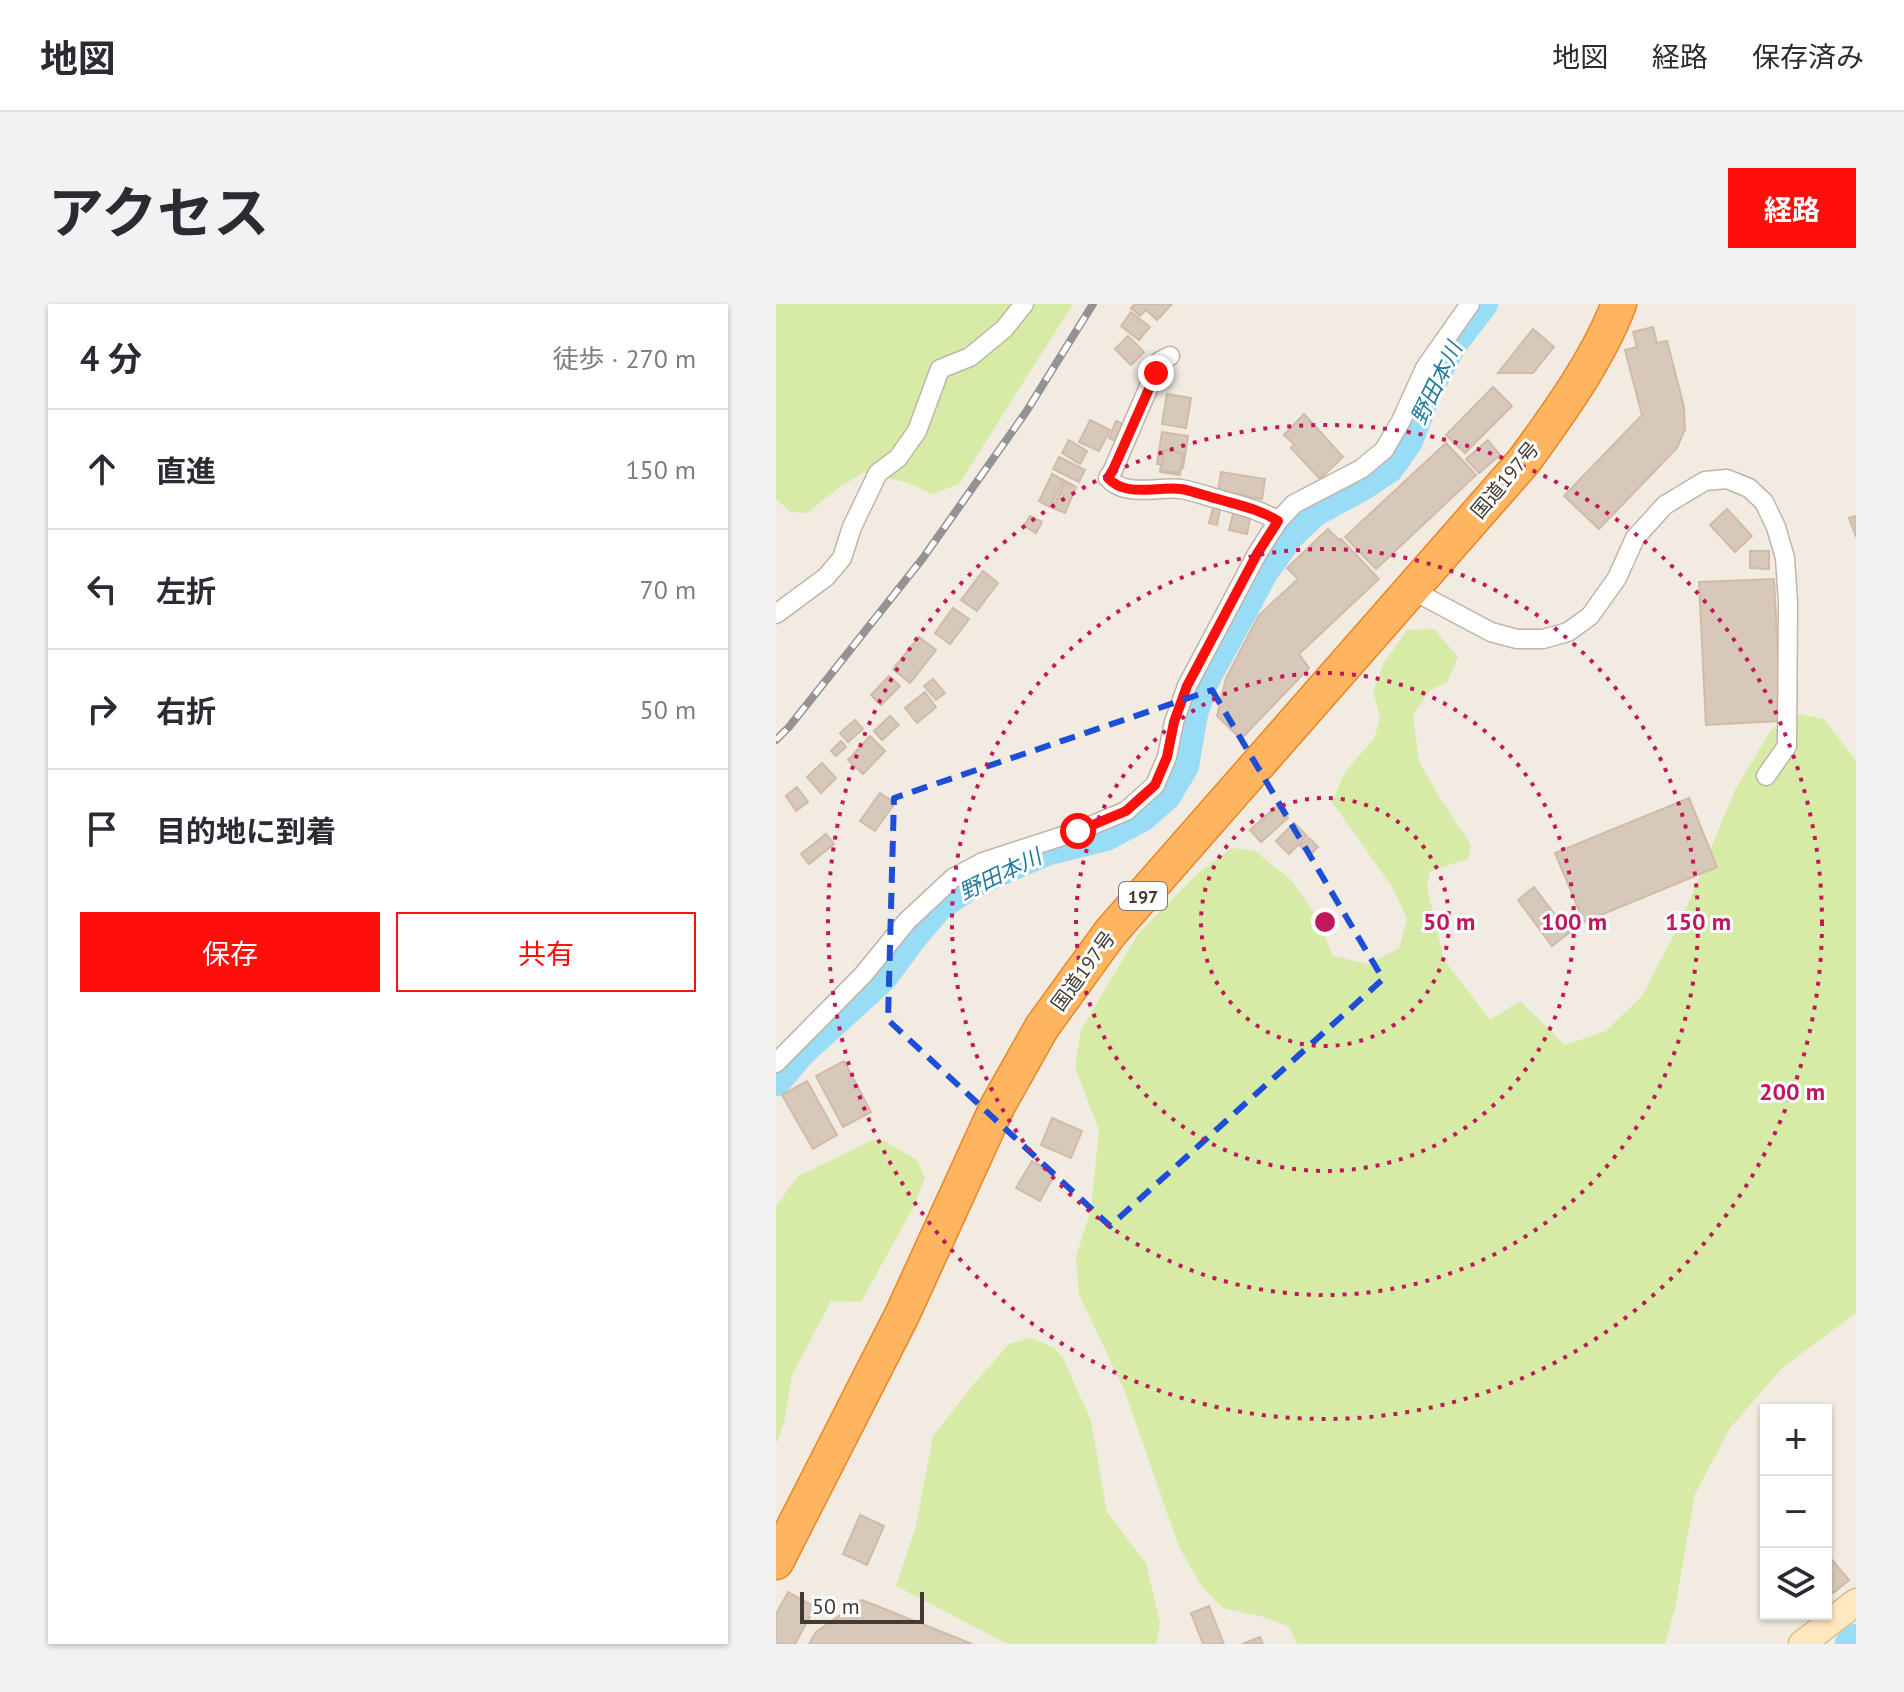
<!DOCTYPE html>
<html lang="ja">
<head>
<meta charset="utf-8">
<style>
	:root { --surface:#fff; --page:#f2f2f3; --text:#2b2b33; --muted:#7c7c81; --line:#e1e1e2; --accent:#ff0f0c }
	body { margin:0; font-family:"PT Sans","Noto Sans JP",sans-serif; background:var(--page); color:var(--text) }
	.controls { position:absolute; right:24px; bottom:24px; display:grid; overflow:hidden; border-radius:0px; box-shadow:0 2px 6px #0004 }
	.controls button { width:72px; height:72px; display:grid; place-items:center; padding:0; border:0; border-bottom:2px solid var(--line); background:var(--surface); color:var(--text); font:40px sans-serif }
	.scale { position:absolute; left:24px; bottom:20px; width:124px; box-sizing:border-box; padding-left:8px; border:4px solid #443a32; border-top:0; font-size:22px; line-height:28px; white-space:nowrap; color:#443a32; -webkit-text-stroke:6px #fff; paint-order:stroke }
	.stop { position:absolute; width:24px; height:24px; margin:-18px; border:6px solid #ff0f0c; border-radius:50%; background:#fff }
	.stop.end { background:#ff0f0c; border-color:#fff; box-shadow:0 2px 8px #0008 }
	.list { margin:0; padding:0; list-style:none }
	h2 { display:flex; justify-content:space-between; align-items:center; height:104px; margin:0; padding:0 32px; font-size:34px }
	h2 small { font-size:26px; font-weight:400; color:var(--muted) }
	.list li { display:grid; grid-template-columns:52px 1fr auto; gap:24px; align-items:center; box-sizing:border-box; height:120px; padding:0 32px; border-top:2px solid var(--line) }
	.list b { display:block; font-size:30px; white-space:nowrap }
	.list em { font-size:26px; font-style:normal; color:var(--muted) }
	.actions { display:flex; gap:16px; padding:24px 32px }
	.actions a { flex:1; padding:18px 0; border:2px solid var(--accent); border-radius:0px; text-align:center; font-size:28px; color:var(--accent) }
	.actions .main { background:var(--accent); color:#fff }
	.icon { flex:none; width:44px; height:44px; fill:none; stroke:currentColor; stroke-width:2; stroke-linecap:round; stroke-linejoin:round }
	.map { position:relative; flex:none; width:1080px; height:1340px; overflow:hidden; border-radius:0px }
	header { display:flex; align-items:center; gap:48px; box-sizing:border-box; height:112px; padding:0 40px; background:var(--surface); border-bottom:2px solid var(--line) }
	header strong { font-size:38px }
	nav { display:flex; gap:44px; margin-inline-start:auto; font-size:28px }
	.intro { display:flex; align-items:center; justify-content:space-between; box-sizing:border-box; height:192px; padding:0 48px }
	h1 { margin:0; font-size:56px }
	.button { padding:20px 36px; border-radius:0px; background:var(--accent); color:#fff; font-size:28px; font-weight:700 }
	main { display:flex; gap:48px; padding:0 48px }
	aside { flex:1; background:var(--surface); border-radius:0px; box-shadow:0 2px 6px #0004 }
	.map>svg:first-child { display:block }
	.green { fill:#d5eba6 }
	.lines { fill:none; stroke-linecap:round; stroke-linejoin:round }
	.river { stroke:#98dcf5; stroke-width:30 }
	.building { fill:#d8c8b9; stroke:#d0bba9; stroke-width:2 }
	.street-casing { stroke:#c1b4a7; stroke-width:21 }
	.secondary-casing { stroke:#d9bc8f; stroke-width:29 }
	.highway-casing { stroke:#e98625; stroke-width:37 }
	.street { stroke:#fff; stroke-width:18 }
	.secondary { stroke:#ffe7bf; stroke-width:26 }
	.highway { stroke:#ffb460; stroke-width:34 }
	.rail-casing { stroke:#939393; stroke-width:8 }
	.rail { stroke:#fff; stroke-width:5; stroke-dasharray:15; stroke-linecap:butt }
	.route { stroke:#ff0f0c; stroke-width:10 }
	.marked { fill:none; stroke:#1d4ed8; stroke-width:6; stroke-dasharray:16 10; stroke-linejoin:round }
	.ring { fill:none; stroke:#c2185b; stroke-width:4; stroke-dasharray:4 8 }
	.labels { text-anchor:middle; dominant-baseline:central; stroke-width:6; stroke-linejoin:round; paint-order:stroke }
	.shield { fill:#fff; stroke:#7c7570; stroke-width:2 }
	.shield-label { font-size:18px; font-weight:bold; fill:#443a32 }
	.street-label { font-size:20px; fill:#443a32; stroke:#fff }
	.water-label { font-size:22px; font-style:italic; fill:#217b9e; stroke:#fff }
	.centre { fill:#c2185b; stroke:#fff; stroke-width:4 }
	.ring-label { font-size:24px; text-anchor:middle; font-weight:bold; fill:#c2185b; stroke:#fff; stroke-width:6; stroke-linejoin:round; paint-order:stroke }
</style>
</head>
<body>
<header>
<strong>地図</strong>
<nav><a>地図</a><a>経路</a><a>保存済み</a></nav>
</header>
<div class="intro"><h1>アクセス</h1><a class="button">経路</a></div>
<main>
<aside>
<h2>4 分<small>徒歩 · 270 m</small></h2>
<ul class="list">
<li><svg class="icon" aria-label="ahead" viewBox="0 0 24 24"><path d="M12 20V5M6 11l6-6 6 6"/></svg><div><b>直進</b></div><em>150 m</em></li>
<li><svg class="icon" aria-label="left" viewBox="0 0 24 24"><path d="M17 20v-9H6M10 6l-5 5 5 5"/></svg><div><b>左折</b></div><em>70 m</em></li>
<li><svg class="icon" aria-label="right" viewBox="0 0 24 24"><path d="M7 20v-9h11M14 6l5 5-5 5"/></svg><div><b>右折</b></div><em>50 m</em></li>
<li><svg class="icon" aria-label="arrive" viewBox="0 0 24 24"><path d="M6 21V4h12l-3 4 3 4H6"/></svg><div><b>目的地に到着</b></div></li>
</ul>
<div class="actions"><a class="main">保存</a><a>共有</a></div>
</aside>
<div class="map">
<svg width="1080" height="1340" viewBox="0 0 1080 1340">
	<rect width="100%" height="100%" fill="#f2ebe2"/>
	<path class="green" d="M 0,0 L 297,0 L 183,180 L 156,190 L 130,178 L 87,169 L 64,183 L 31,209 L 15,208 L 0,195 Z
		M 658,325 L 682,353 L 671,378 L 654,386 L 637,411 L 643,457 L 661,489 L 695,541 L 692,555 L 654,567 L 651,583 L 668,656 L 714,716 L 744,697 L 789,741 L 830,727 L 866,692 L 905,617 L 959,486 L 995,426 L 1017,409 L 1048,415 L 1080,457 L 1080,1009 L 1006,1064 L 954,1124 L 919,1190 L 899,1304 L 889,1340 L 522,1340 L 512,1322 L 487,1313 L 447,1304 L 426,1283 L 403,1243 L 349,1088 L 303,990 L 300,953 L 315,906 L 323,826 L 299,763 L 305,726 L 362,630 L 421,570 L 456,544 L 479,547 L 516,577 L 539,610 L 557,652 L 592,660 L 623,644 L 631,615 L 617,584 L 556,498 L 569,468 L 598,435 L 604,414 L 597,387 L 608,359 L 631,326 Z
		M 97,836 L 108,837 L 141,856 L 149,874 L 138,902 L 85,998 L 55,997 L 16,1071 L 8,1119 L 0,1140 L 0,902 L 22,872 Z
		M 254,1034 L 277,1043 L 287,1054 L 315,1117 L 331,1208 L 370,1259 L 384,1319 L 380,1340 L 232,1340 L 120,1282 L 140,1222 L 157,1132 L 196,1082 L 233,1040 Z"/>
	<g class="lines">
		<path class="river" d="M 0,777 L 26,747 L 106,674 L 138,631 L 163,602 L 198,578 L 270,547 L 330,532 L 366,513 L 390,492 L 408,462 L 417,410 L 428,377 L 488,267 L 513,232 L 538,208 L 586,182 L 613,164 L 632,137 L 652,85 L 676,40 L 707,0
			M 1074,1340 L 1080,1335"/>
	</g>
	<path class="building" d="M 359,0 L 396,0 L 381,16 L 370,6 L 364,12 L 355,4 Z
		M 355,8 L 374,23 L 363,36 L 345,22 Z
		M 877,23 L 881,39 L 891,37 L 908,103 L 909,125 L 901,144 L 823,225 L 788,192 L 866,111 L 849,46 L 861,43 L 857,28 Z
		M 757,25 L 778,43 L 757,69 L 722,69 Z
		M 352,32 L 368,48 L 355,61 L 339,45 Z
		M 717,83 L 736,102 L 689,149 L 670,131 Z
		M 391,90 L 415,94 L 410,124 L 386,120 Z
		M 528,110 L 567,153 L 544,175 L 515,144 L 518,140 L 508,131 Z
		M 314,116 L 334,126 L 323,147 L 303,138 Z
		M 340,117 L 354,123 L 346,140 L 333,134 Z
		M 386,128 L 412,132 L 407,164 L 405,164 L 404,171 L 384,168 L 385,160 L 381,160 Z
		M 293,136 L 311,147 L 304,160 L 286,149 Z
		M 712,136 L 724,151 L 703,169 L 690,155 Z
		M 670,139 L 700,171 L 600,265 L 569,233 Z
		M 388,146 L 407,149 L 404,169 L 385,166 Z
		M 283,153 L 309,166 L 303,178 L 277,165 Z
		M 445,168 L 489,175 L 486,195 L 442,187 Z
		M 276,170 L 287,176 L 274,203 L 263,197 Z
		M 289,177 L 300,183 L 289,209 L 277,204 Z
		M 437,204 L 444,205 L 441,221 L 433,219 Z
		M 951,205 L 976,232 L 959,248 L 934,221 Z
		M 458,206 L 475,210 L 471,230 L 453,226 Z
		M 254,212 L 266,218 L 260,229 L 248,222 Z
		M 1080,212 L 1080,233 L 1073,214 Z
		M 552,225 L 563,236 L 565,235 L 603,275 L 523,350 L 533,364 L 465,435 L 441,412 L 450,374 L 483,311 L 522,275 L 511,264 Z
		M 974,247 L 993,247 L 993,265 L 974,264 Z
		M 207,267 L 222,279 L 201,307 L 185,296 Z
		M 998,275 L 1005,417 L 930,421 L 923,278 Z
		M 177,304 L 193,315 L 174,340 L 159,329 Z
		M 143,333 L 160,346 L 134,379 L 117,365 Z
		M 113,372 L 124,382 L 105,401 L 95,391 Z
		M 157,375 L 169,389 L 160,396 L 148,382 Z
		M 149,388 L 160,403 L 141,419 L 129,404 Z
		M 114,412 L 123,421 L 106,436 L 98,427 Z
		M 79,416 L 87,425 L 72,438 L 64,429 Z
		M 94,432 L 109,447 L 87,470 L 72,456 Z
		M 65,437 L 70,443 L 60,452 L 55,447 Z
		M 46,459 L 60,474 L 45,489 L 31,473 Z
		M 21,483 L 32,498 L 20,507 L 10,492 Z
		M 104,489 L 119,499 L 99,527 L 84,517 Z
		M 913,494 L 941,563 L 808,618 L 779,549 Z
		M 501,502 L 512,514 L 485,538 L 474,526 Z
		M 518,519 L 531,532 L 513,550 L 500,537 Z
		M 50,530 L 58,540 L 33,560 L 25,550 Z
		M 533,534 L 542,543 L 534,551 L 524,542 Z
		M 758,583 L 793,629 L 776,642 L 742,596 Z
		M 68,757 L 95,808 L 67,823 L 40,772 Z
		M 31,777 L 61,831 L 37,845 L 6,791 Z
		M 276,814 L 306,827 L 295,854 L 265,841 Z
		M 256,857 L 279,870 L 264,897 L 240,884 Z
		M 84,1211 L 108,1222 L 91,1261 L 67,1250 Z
		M 1056,1256 L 1073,1276 L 1057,1289 L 1050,1280 L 1050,1261 Z
		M 12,1288 L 39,1303 L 19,1340 L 0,1340 L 0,1310 Z
		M 86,1296 L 196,1340 L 33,1340 L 40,1328 Z
		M 433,1302 L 448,1340 L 427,1340 L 415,1309 Z
		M 484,1333 L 487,1340 L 466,1340 Z"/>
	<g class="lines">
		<defs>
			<path id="street" d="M 394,52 L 384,57 L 337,166 L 332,174 C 350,194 381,182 405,185 C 417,187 430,192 442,195 C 462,201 483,205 502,217
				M 636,286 L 715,328 L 741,335 L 767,335 L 792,328 L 814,312 L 841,274 L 859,234 L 889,201 L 929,177 L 951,175 L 973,184 L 988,198 L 1000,223 L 1009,254 L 1012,298 L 1011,442 L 990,472
				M 0,310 L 50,273 L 66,254 L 76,223 L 102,169 L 122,154 L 141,127 L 164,65 L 194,53 L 228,25 L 248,0
				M 0,759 L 87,671 L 131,617 L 177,574 L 207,558 L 302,527 L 350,507 L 379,481 L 391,453 L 398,418 L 411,382 L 481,250 L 502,217 L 518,200 L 585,165 L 608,146 L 625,117 L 649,64 L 694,0"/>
			<path id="secondary" d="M 1026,1340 L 1080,1298"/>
			<path id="highway" d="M 0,1258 L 126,1011 L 222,801 L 266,723 L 334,629 L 748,157 C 783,109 822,55 843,0"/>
		</defs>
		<use href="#street" class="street-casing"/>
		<use href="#secondary" class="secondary-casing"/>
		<use href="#highway" class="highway-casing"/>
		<use href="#street" class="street"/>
		<use href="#secondary" class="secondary"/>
		<use href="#highway" class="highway"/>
		<defs>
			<path id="rail" d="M 0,436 L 13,423 L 147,254 L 250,108 L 317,0"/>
		</defs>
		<use href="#rail" class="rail-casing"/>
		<use href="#rail" class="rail"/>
	</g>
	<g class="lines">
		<path class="route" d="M 302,527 L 350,507 L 379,481 L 391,453 L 398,418 L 411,382 L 481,250 L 502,217 C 483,205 462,201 442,195 C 430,192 417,187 405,185 C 381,182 350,194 332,174 L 337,166 L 380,69"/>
	</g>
	<path class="marked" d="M 436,386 L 607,675 L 334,922 L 112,716 L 118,494 Z"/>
	<g class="ring">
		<circle cx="549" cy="618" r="124"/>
		<circle cx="549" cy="618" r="249"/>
		<circle cx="549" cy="618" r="373"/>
		<circle cx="549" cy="618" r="497"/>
	</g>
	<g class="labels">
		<rect class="shield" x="343" y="578" width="48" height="28" rx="6"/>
		<g class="shield-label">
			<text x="367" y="592">197</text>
		</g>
		<g class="street-label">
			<text transform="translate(729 176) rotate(-50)">国道197号</text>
			<text transform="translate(307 667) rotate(-54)">国道197号</text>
		</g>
		<g class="water-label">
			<text transform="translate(660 79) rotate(-64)">野田本川</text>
			<text transform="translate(224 570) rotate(-26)">野田本川</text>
		</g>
	</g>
	<circle cx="549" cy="618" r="12" class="centre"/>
	<g class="ring-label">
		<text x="673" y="626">50 m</text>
		<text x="798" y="626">100 m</text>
		<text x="922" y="626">150 m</text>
		<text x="1016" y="796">200 m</text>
	</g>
</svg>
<div class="controls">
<button>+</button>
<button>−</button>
<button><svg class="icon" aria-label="layers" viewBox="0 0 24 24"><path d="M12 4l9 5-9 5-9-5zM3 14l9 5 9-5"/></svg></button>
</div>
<div class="scale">50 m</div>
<div class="stop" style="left:302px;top:527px"></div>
<div class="stop end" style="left:380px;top:69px"></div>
</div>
</main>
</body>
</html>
